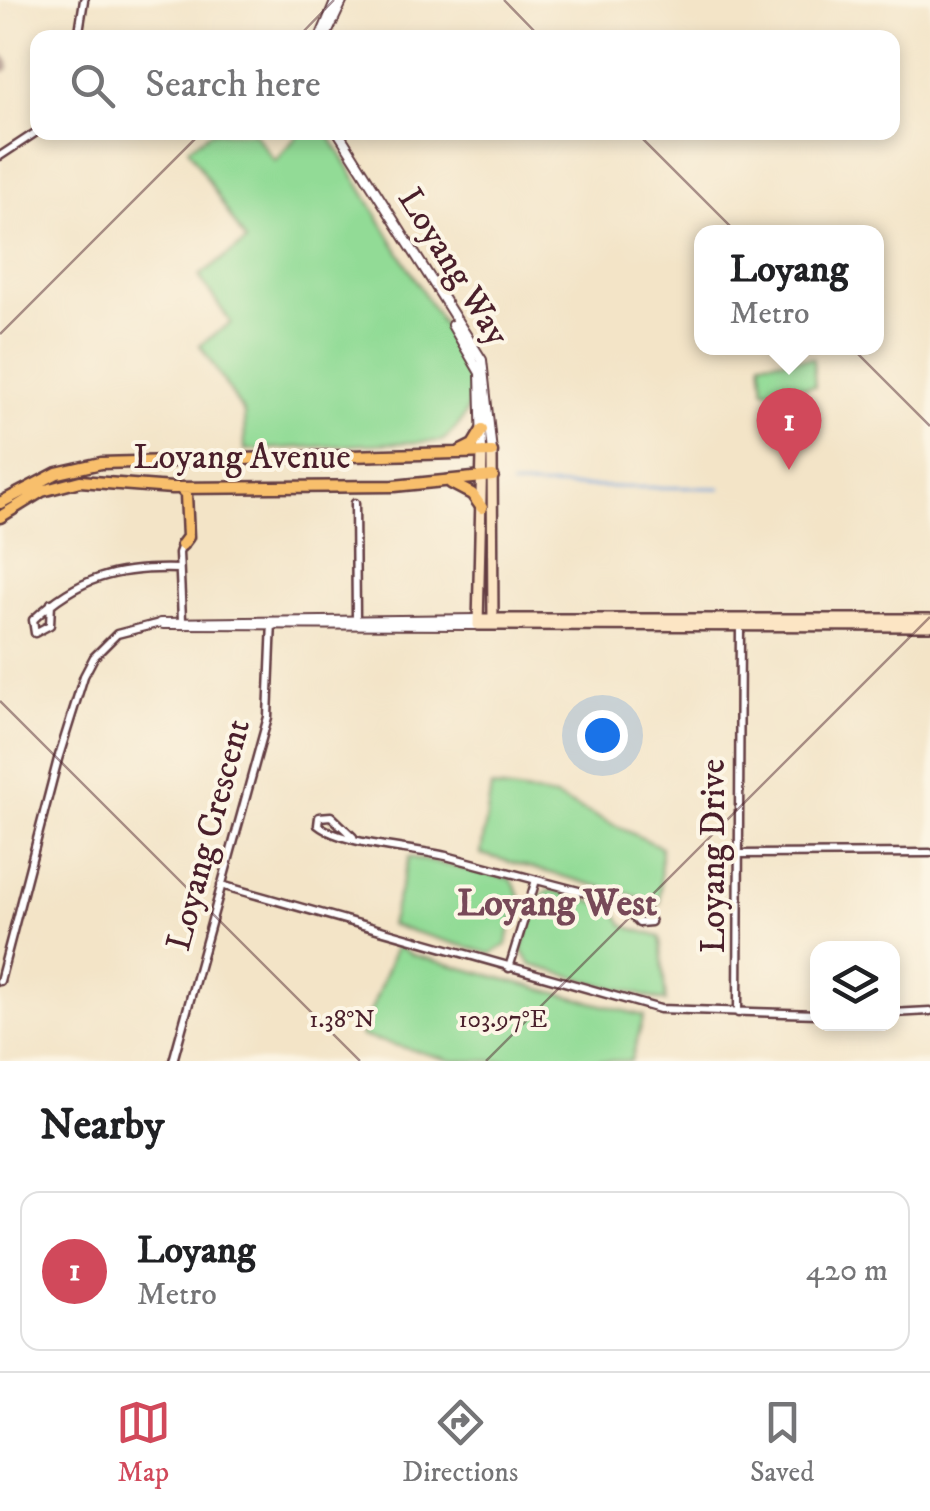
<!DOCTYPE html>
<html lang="en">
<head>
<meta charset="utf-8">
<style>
	:root { --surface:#fff; --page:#f2f2f2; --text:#202124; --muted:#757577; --line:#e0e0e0; --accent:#d1495b }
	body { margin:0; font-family:"IM FELL DW Pica",serif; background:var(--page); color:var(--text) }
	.controls { position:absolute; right:30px; bottom:30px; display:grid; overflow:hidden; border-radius:20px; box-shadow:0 5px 15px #0003 }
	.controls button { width:90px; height:90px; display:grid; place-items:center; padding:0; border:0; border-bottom:2px solid var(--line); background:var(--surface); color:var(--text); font:50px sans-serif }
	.you { position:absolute; left:602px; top:735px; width:35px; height:35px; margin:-25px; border:8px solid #fff; border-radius:50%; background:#1a73e8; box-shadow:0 0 0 15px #1a73e833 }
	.badge { display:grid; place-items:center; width:65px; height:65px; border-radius:50%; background:var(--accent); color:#fff; font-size:32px; font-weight:700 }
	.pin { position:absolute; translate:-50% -82px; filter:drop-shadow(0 2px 5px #0008) }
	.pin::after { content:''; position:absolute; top:52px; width:35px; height:30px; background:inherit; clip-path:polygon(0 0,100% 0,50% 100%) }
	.popup { position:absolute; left:694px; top:225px; width:190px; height:130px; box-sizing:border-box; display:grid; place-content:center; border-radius:20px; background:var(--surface); filter:drop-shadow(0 2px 8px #0005); font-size:32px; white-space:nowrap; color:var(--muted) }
	.popup b { font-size:38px; color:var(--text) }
	.popup::after { content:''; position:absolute; left:50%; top:100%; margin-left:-20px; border:20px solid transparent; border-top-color:var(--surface) }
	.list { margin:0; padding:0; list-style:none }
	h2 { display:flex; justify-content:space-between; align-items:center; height:130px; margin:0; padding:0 40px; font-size:42px }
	h2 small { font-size:32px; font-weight:400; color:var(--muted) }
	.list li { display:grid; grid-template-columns:65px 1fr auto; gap:30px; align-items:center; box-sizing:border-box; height:160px; margin:0 20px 20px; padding:0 20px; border:2px solid var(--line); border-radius:20px }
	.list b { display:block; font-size:38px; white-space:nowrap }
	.list p { margin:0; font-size:32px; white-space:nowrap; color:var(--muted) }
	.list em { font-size:32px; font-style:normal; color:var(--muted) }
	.icon { flex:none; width:55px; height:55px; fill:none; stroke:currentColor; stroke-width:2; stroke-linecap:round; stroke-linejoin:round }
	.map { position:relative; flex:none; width:930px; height:1061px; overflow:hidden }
	.search { position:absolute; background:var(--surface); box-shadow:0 5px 15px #0003; left:30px; right:30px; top:30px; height:110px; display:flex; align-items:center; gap:25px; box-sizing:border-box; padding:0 35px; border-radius:20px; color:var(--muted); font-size:38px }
	.sheet { height:310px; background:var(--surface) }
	nav { display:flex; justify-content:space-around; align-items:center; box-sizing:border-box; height:140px; border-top:2px solid var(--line); background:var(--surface); font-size:28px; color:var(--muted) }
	nav a { display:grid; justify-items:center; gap:5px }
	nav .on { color:var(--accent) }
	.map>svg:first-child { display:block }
	.green { fill:#92db96; stroke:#6e7d60; stroke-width:2.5 }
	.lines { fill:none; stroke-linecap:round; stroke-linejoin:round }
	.stream { stroke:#70a0da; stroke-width:2.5 }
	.taxiway { stroke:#9e8279; stroke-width:14 }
	.minor-casing { stroke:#633d42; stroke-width:11 }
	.tertiary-casing { stroke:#633d42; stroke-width:12 }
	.secondary-casing { stroke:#633d42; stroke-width:14 }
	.primary-casing { stroke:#633d42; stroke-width:15 }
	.minor { stroke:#fff; stroke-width:6 }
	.tertiary { stroke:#fff; stroke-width:8 }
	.secondary { stroke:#fce5c4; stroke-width:9 }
	.primary { stroke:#f8bf6c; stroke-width:10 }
	.ticks { fill:none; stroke:#4a1f2b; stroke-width:2.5; stroke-opacity:0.45 }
	.labels { text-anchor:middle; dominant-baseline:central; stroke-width:8; stroke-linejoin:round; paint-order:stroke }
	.street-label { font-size:35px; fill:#4a1f2b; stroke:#fcf5e5 }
	.neighbourhood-label { font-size:38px; font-weight:bold; fill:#774958; stroke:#fcf5e5 }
	.ticks-label { font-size:25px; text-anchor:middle; fill:#4a1f2b; stroke:#fcf5e5; stroke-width:8; stroke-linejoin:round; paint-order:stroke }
</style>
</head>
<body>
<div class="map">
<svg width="930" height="1061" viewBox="0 0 930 1061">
	<rect width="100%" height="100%" fill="#fcf5e5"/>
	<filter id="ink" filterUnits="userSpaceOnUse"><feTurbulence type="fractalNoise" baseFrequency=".01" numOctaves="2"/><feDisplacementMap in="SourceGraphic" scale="20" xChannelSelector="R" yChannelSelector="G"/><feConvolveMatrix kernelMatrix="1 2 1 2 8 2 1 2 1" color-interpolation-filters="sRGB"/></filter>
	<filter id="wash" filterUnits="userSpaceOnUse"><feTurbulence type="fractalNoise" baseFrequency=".0048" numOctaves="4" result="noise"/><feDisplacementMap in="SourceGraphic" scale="40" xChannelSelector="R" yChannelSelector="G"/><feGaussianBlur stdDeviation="2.25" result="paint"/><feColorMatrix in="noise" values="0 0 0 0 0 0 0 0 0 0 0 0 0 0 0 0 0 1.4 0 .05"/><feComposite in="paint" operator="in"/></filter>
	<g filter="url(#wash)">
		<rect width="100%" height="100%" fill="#f3e4c7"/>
		<path class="green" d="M 211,132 L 254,133 L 275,161 L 300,133 L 328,133 L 459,352 C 475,389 476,415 442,441 L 245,450 L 244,413 L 200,345 L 231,323 L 199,276 L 246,242 L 188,148 Z
			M 813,358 L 815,386 L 764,390 L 761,361 Z
			M 491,787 L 555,797 L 661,847 L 660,903 L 481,854 Z
			M 409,857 L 511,879 L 520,895 L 506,945 L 491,954 L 390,925 Z
			M 551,890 L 613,907 L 624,926 L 660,937 L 666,1002 L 531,965 L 522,950 L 536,899 Z
			M 396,946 L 413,955 L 644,1016 L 631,1061 L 453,1061 L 361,1036 Z"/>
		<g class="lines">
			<path class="stream" d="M 511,486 L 720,488"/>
			<path class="taxiway" d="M 0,61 L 3,65"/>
		</g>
	</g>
	<g filter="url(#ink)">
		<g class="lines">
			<defs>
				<path id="minor" d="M 78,38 L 84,0
					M 0,156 L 38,131
					M 355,503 L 356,619
					M 51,603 L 50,625 L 35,633 L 33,620 C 78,577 118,567 179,569
					M 182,620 L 179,553 L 182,545
					M 353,837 L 331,816 L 319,817 L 318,825 C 343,845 413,848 446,856 C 504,871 562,887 620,902 L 646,910 L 651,922 L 639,923 L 620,902
					M 740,854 L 930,853
					M 221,885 L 660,1009 L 818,1014
					M 509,968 L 536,880
					M 0,981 L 58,759 L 84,676 L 94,657 L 117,634 L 160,623
					M 738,1013 L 740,624
					M 892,1013 L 930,1011
					M 173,1061 L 268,717 L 272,621"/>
				<path id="tertiary" d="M 320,38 L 336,0
					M 325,38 L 343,0
					M 338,132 L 482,360 L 492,452
					M 452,325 L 480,373 L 482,452
					M 160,623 L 478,619
					M 163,624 L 478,625"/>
				<path id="secondary" d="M 482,452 L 478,625 L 930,626
					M 492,452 L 493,625
					M 478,619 L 930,619"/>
				<path id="primary" d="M 461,451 L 473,445 L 482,430
					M 451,483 L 472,494 L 482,508
					M 180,488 L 186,494 L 188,537 L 182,545
					M 0,503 L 57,473 L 101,463 L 492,452
					M 0,517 L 42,491 L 80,481 L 172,488 L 394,486 L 493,476"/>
			</defs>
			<use href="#minor" class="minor-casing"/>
			<use href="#tertiary" class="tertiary-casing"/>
			<use href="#secondary" class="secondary-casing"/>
			<use href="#primary" class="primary-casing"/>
			<use href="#minor" class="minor"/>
			<use href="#tertiary" class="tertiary"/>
			<use href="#secondary" class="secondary"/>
			<use href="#primary" class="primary"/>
		</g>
	</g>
	<path class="ticks" d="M 504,0 L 541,38M 297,38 L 334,0M 636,132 L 930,426M 0,334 L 202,132M 0,701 L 360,1061M 486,1061 L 930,617"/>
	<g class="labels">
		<g class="street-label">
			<text transform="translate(453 267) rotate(58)">Loyang Way</text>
			<text x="242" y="458">Loyang Avenue</text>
			<text transform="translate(209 835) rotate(-75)">Loyang Crescent</text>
			<text transform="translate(714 856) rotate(-90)">Loyang Drive</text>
		</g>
		<g class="neighbourhood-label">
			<text x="557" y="904">Loyang West</text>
		</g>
	</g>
	<g class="ticks-label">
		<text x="342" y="1027">1.38°N</text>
		<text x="503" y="1027">103.97°E</text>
	</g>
</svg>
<div class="controls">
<button><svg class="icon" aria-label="layers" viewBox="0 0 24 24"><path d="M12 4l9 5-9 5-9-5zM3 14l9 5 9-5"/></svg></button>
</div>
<div class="you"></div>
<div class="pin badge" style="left:789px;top:470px">1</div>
<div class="popup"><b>Loyang</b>Metro</div>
<div class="search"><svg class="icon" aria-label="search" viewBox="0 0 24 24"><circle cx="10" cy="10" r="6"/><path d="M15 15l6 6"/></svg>Search here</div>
</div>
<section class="sheet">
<h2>Nearby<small></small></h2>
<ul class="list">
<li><span class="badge">1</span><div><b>Loyang</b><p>Metro</p></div><em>420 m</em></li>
</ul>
</section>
<nav>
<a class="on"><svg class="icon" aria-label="map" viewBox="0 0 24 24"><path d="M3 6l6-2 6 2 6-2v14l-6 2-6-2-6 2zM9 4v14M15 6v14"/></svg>Map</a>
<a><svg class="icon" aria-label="directions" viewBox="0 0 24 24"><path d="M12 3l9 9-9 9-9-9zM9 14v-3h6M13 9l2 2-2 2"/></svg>Directions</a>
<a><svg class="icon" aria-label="saved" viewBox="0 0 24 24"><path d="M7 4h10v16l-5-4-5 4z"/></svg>Saved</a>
</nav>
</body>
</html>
